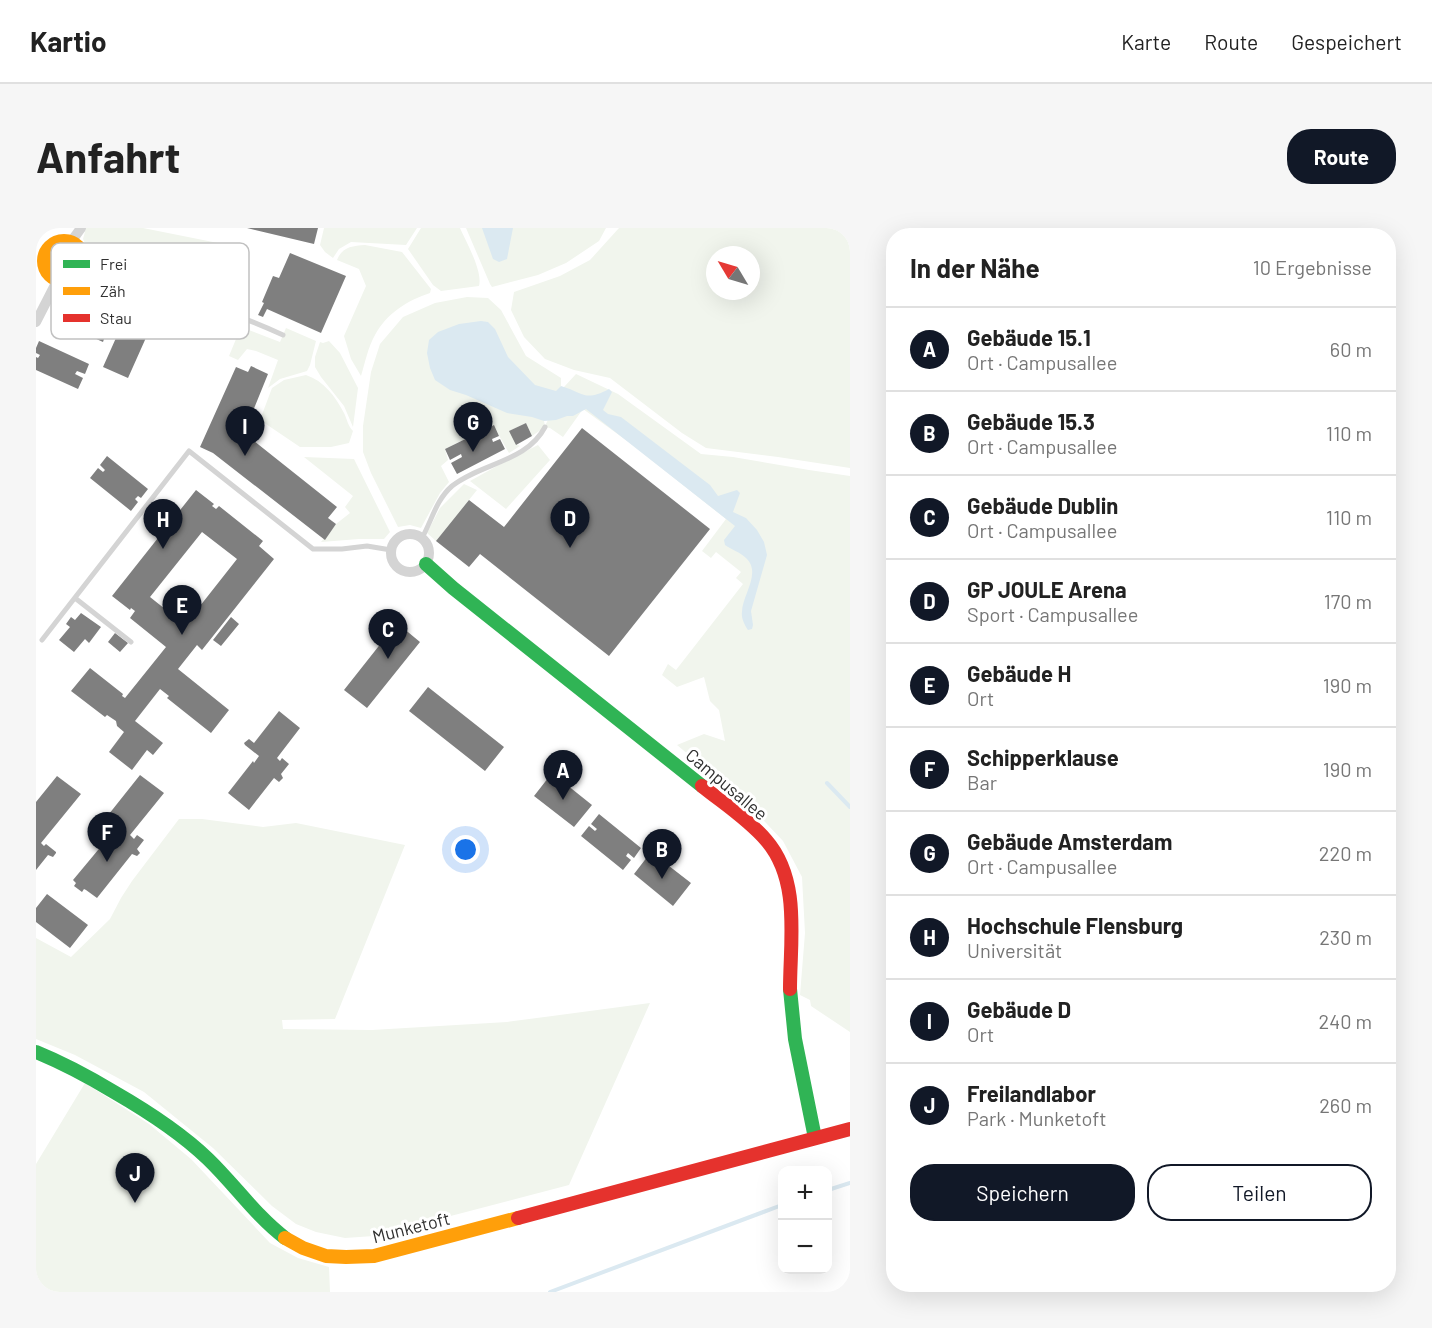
<!DOCTYPE html>
<html lang="de">
<head>
<meta charset="utf-8">
<style>
	:root { --surface:#fff; --page:#f6f6f6; --text:#222; --muted:#767676; --line:#e0e0e0; --accent:#111827 }
	body { margin:0; font-family:Barlow,sans-serif; background:var(--page); color:var(--text) }
	.controls { position:absolute; right:18px; bottom:18px; display:grid; overflow:hidden; border-radius:12px; box-shadow:0 6px 24px #0002 }
	.controls button { width:54px; height:54px; display:grid; place-items:center; padding:0; border:0; border-bottom:2px solid var(--line); background:var(--surface); color:var(--text); font:30px sans-serif }
	.compass { position:absolute; left:670px; top:18px; width:54px; height:54px; border-radius:50%; background:var(--surface); box-shadow:0 6px 24px #0002; rotate:308deg }
	.you { position:absolute; left:430px; top:622px; width:21px; height:21px; margin:-15px; border:4px solid #fff; border-radius:50%; background:#1a73e8; box-shadow:0 0 0 9px #1a73e833 }
	.badge { display:grid; place-items:center; width:39px; height:39px; border-radius:50%; background:var(--accent); color:#fff; font-size:20px; font-weight:700 }
	.pin { position:absolute; translate:-50% -50px; filter:drop-shadow(0 2px 3px #0008) }
	.pin::after { content:''; position:absolute; top:32px; width:21px; height:18px; background:inherit; clip-path:polygon(0 0,100% 0,50% 100%) }
	.list { margin:0; padding:0; list-style:none }
	h2 { display:flex; justify-content:space-between; align-items:center; height:78px; margin:0; padding:0 24px; font-size:26px }
	h2 small { font-size:20px; font-weight:400; color:var(--muted) }
	.list li { display:grid; grid-template-columns:39px 1fr auto; gap:18px; align-items:center; box-sizing:border-box; height:84px; padding:0 24px; border-top:2px solid var(--line) }
	.list b { display:block; font-size:22px; white-space:nowrap }
	.list p { margin:0; font-size:20px; white-space:nowrap; color:var(--muted) }
	.list em { font-size:20px; font-style:normal; color:var(--muted) }
	.actions { display:flex; gap:12px; padding:18px 24px }
	.actions a { flex:1; padding:14px 0; border:2px solid var(--accent); border-radius:24px; text-align:center; font-size:21px; color:var(--accent) }
	.actions .main { background:var(--accent); color:#fff }
	.map { position:relative; flex:none; width:814px; height:1064px; overflow:hidden; border-radius:24px }
	header { display:flex; align-items:center; gap:36px; box-sizing:border-box; height:84px; padding:0 30px; background:var(--surface); border-bottom:2px solid var(--line) }
	header strong { font-size:28px }
	nav { display:flex; gap:33px; margin-inline-start:auto; font-size:21px }
	.intro { display:flex; align-items:center; justify-content:space-between; box-sizing:border-box; height:144px; padding:0 36px }
	h1 { margin:0; font-size:42px }
	.button { padding:15px 27px; border-radius:24px; background:var(--accent); color:#fff; font-size:21px; font-weight:700 }
	main { display:flex; gap:36px; padding:0 36px }
	aside { flex:1; background:var(--surface); border-radius:24px; box-shadow:0 6px 24px #0002 }
	.map>svg:first-child { display:block }
	.green { fill:#f1f5ed; fill-rule:evenodd }
	.water { fill:#dbe9f1 }
	.lines { fill:none; stroke-linecap:round; stroke-linejoin:round }
	.stream { stroke:#dbe9f1; stroke-width:4 }
	.building { fill:#7f7f7f; fill-rule:evenodd }
	.lane { stroke:#d4d4d4; stroke-width:5 }
	.street { stroke:#d4d4d4; stroke-width:10 }
	.fast { stroke:#30b455; stroke-width:14 }
	.slow { stroke:#ff9f0a; stroke-width:14 }
	.jam { stroke:#e5322d; stroke-width:14 }
	.rail { stroke:#bcbcbc; stroke-width:4; stroke-dasharray:6 4.5; stroke-linecap:butt }
	.labels { text-anchor:middle; dominant-baseline:central; stroke-width:6; stroke-linejoin:round; paint-order:stroke }
	.street-label { font-size:18px; fill:#303030; stroke:#fff }
	.key { fill:#fff; stroke:#c1c1c1; stroke-width:1.5 }
	.key-label { font-size:16px; fill:#303030 }
</style>
</head>
<body>
<header>
<strong>Kartio</strong>
<nav><a>Karte</a><a>Route</a><a>Gespeichert</a></nav>
</header>
<div class="intro"><h1>Anfahrt</h1><a class="button">Route</a></div>
<main>
<div class="map">
<svg width="814" height="1064" viewBox="0 0 814 1064">
	<rect width="100%" height="100%" fill="#fff"/>
	<path class="green" d="M 50,0 L 107,0 L 182,15 L 185,20 L 188,32 L 150,53 L 137,66 L 94,57 L 55,37 C 50,28 52,21 47,11 Z
		M 288,0 L 381,0 L 370,17 L 315,14 L 303,21 L 297,30 L 289,24 L 284,17 Z
		M 385,0 L 424,0 C 430,14 447,43 443,58 L 405,63 L 397,57 L 372,21 Z
		M 430,0 L 570,0 L 563,13 L 530,35 L 502,47 L 456,59 L 454,56 Z
		M 583,0 L 814,0 L 814,240 L 742,229 L 670,220 L 646,205 L 574,150 L 538,142 L 509,131 L 488,109 L 475,82 L 478,64 L 524,48 L 554,32 ZM 679,27 L 715,27 L 715,63 L 679,63 Z
		M 329,17 L 366,24 L 395,61 L 394,65 C 372,72 350,86 339,107 C 332,119 329,135 325,148 L 315,131 L 308,108 L 330,58 L 323,41 L 301,32 C 306,19 316,18 329,17 Z
		M 431,69 L 452,70 L 465,82 L 490,128 L 525,150 L 525,158 L 508,193 L 509,198 L 528,159 L 540,146 L 582,166 L 665,226 L 697,229 L 773,242 L 814,248 L 814,804 L 775,778 L 774,772 L 764,767 L 769,705 L 766,649 L 747,613 L 714,578 L 641,517 L 668,506 L 689,513 L 683,482 L 674,473 L 668,449 L 641,459 L 626,447 L 632,436 L 640,442 L 707,356 L 700,350 L 705,344 L 680,324 L 675,330 L 666,323 L 690,291 L 594,215 L 547,181 L 527,209 L 514,200 L 509,199 L 496,208 L 490,195 L 474,203 L 480,216 L 484,218 L 473,225 L 457,197 L 409,221 L 412,232 L 405,238 L 413,254 L 404,265 L 385,300 L 374,297 L 362,299 L 335,245 L 327,224 L 327,198 L 335,144 L 344,116 L 367,89 L 399,75 Z
		M 205,99 L 244,114 L 250,100 L 280,113 L 274,137 L 271,143 L 244,151 L 232,160 L 242,132 L 220,123 L 211,121 L 202,132 L 193,128 Z
		M 293,113 L 304,125 L 322,160 L 317,199 L 308,178 L 285,149 L 279,139 L 279,129 L 284,114 L 287,115 Z
		M 270,147 C 288,153 299,168 308,185 C 311,191 312,198 317,203 L 313,215 L 295,219 L 264,219 L 224,192 L 236,160 L 248,152 Z
		M 502,217 L 514,232 L 470,281 L 434,253 L 461,238 Z
		M 268,229 L 318,231 L 354,304 L 348,311 L 323,311 L 285,314 L 300,296 L 314,285 L 309,279 L 317,268 Z
		M 428,256 L 441,262 L 400,313 L 391,305 L 404,280 Z
		M 143,591 L 166,591 L 227,599 L 260,595 L 369,617 L 299,791 L 246,792 L 247,801 L 336,802 L 471,794 L 614,775 L 533,957 L 338,1008 L 309,1010 L 280,1004 L 260,996 L 236,978 L 177,920 L 108,864 L 39,827 L 0,811 L 0,710 L 35,729 L 74,691 L 85,670 L 96,653 Z
		M 49,855 L 113,896 L 155,931 L 234,1015 L 262,1030 L 293,1039 L 294,1064 L 0,1064 L 0,936 Z"/>
	<path class="water" d="M 446,0 L 477,0 L 471,31 L 463,34 L 457,31 Z
		M 445,93 L 452,94 L 459,101 L 472,129 L 499,157 L 520,163 L 525,158 C 548,165 549,174 573,161 L 576,164 L 567,182 L 572,186 L 585,189 L 674,257 L 682,268 L 701,262 L 704,265 L 697,284 L 710,290 L 721,302 L 728,314 L 731,327 L 715,383 L 717,397 L 716,401 L 712,402 C 709,398 705,390 706,384 C 706,367 726,345 710,330 C 704,324 696,322 689,317 L 688,312 L 699,298 L 550,181 L 537,188 L 531,188 L 520,192 L 508,193 L 496,189 L 471,185 L 430,167 L 414,162 L 399,152 L 394,140 L 391,125 L 393,112 L 402,104 L 423,96 Z"/>
	<g class="lines">
		<path class="stream" d="M 791,555 L 814,579
			M 792,962 L 814,955
			M 514,1064 L 746,977"/>
	</g>
	<path class="building" d="M 211,0 L 282,0 L 278,16 Z
		M 254,25 L 310,48 L 285,105 L 231,81 L 227,89 L 222,87 L 228,75 L 226,74 L 237,48 L 243,50 Z
		M 28,65 L 78,88 L 73,99 L 65,95 L 63,99 L 71,102 L 67,114 L 16,91 L 21,79 L 27,82 L 28,81 L 28,80 L 22,77 Z
		M 88,92 L 113,103 L 92,150 L 67,139 Z
		M 3,113 L 53,136 L 49,146 L 41,143 L 39,146 L 47,150 L 42,161 L 0,142 L 0,129 L 2,130 L 4,127 L 0,125 L 0,120 Z
		M 215,138 L 232,146 L 208,205 L 301,279 L 292,290 L 300,296 L 289,312 L 177,225 L 164,219 L 200,139 L 212,144 Z
		M 490,195 L 496,208 L 480,217 L 473,203 Z
		M 458,197 L 463,208 L 456,211 L 457,214 L 464,211 L 469,221 L 421,246 L 415,235 L 426,229 L 425,226 L 414,232 L 409,221 Z
		M 546,200 L 674,301 L 573,428 L 444,326 L 433,339 L 400,313 L 433,272 L 468,299 Z
		M 71,228 L 112,261 L 105,270 L 102,268 L 99,271 L 102,274 L 95,283 L 54,250 L 62,240 L 67,244 L 69,242 L 64,237 Z
		M 160,262 L 178,276 L 176,278 L 180,281 L 183,278 L 227,313 L 223,318 L 238,331 L 166,422 L 161,417 L 142,441 L 193,482 L 175,505 L 131,470 L 133,468 L 124,461 L 99,493 L 127,515 L 117,527 L 111,522 L 96,542 L 73,524 L 88,504 L 81,498 L 80,493 L 71,487 L 69,489 L 35,463 L 54,440 L 87,466 L 86,468 L 89,470 L 130,419 L 94,390 L 99,383 L 95,380 L 94,382 L 76,368 ZM 166,304 L 201,331 L 149,397 L 114,369 Z
		M 45,385 L 65,399 L 53,415 L 49,411 L 38,424 L 23,412 L 34,399 L 30,396 L 35,389 L 39,392 Z
		M 195,389 L 203,396 L 185,418 L 177,412 Z
		M 361,395 L 384,414 L 331,480 L 308,462 Z
		M 79,405 L 92,415 L 84,424 L 72,414 Z
		M 392,459 L 468,519 L 449,543 L 373,483 Z
		M 243,483 L 264,500 L 241,530 L 244,533 L 246,530 L 253,536 L 245,546 L 247,550 L 243,554 L 238,550 L 213,582 L 192,565 L 217,533 L 218,535 L 223,528 L 209,517 L 208,515 L 213,511 L 218,515 Z
		M 516,545 L 556,577 L 538,599 L 498,568 Z
		M 104,547 L 128,565 L 94,607 L 98,611 L 101,607 L 108,612 L 101,621 L 104,625 L 101,628 L 96,626 L 61,670 L 50,662 L 48,661 L 46,664 L 38,658 L 40,655 L 37,652 L 77,604 L 73,600 L 71,602 L 61,594 L 61,593 L 66,589 L 69,591 Z
		M 21,548 L 45,566 L 5,615 L 8,618 L 10,616 L 20,624 L 20,625 L 17,629 L 12,627 L 0,642 L 0,574 Z
		M 563,586 L 605,620 L 598,630 L 592,625 L 590,628 L 595,632 L 587,642 L 545,608 L 553,598 L 559,603 L 561,601 L 555,596 Z
		M 615,624 L 655,655 L 637,678 L 598,646 Z
		M 11,666 L 52,697 L 34,720 L 0,694 L 0,680 Z"/>
	<g class="lines">
		<path class="lane" d="M 47,43 C 76,58 105,70 137,75 C 149,77 162,77 174,80 C 200,86 223,96 247,107
			M 386,310 C 396,292 400,272 416,258 C 445,235 491,234 509,199
			M 39,370 L 95,414
			M 6,412 L 153,223 L 277,321 L 306,321 L 331,318 L 355,322"/>
		<path class="street" d="M 35,14 L 45,0
			M 0,94 L 21,53
			M355 325a19 19 0 1 1 38 0a19 19 0 1 1-38 0Z"/>
		<path class="fast" d="M 390,336 L 417,360 L 666,558
			M 754,761 L 759,811 L 779,910
			M 0,824 C 27,835 53,849 78,864 C 111,883 144,904 172,931 C 199,957 219,987 249,1010"/>
		<path class="slow" d="M8 33a20 20 0 1 1 40 0a20 20 0 1 1-40 0Z
			M 249,1010 L 267,1020 L 290,1028 L 310,1029 L 338,1028 L 482,990"/>
		<path class="jam" d="M 666,558 C 687,575 712,591 730,612 C 765,652 754,712 754,761
			M 482,990 L 814,901"/>
		<path class="rail" d="M 812,1064 L 814,1063"/>
	</g>
	<g class="labels">
		<g class="street-label">
			<text transform="translate(691 556) rotate(40)">Campusallee</text>
			<text transform="translate(375 999) rotate(-14)">Munketoft</text>
		</g>
	</g>
	<rect x="15" y="15" width="198" height="96" rx="9" class="key"/>
	<rect x="27" y="32" width="27" height="8" fill="#30b455"/>
	<rect x="27" y="59" width="27" height="8" fill="#ff9f0a"/>
	<rect x="27" y="86" width="27" height="8" fill="#e5322d"/>
	<g class="key-label">
		<text x="64" y="42">Frei</text>
		<text x="64" y="69">Zäh</text>
		<text x="64" y="96">Stau</text>
	</g>
</svg>
<div class="controls">
<button>+</button>
<button>−</button>
</div>
<svg class="compass" viewBox="-18 -18 36 36"><path d="M0-13l5 13h-10z" fill="#e53935"/><path d="M0 13l5-13h-10z" fill="#767676"/></svg>
<div class="you"></div>
<div class="pin badge" style="left:527px;top:572px">A</div>
<div class="pin badge" style="left:626px;top:651px">B</div>
<div class="pin badge" style="left:352px;top:431px">C</div>
<div class="pin badge" style="left:534px;top:320px">D</div>
<div class="pin badge" style="left:146px;top:407px">E</div>
<div class="pin badge" style="left:71px;top:634px">F</div>
<div class="pin badge" style="left:437px;top:224px">G</div>
<div class="pin badge" style="left:127px;top:321px">H</div>
<div class="pin badge" style="left:209px;top:228px">I</div>
<div class="pin badge" style="left:99px;top:975px">J</div>
</div>
<aside>
<h2>In der Nähe<small>10 Ergebnisse</small></h2>
<ul class="list">
<li><span class="badge">A</span><div><b>Gebäude 15.1</b><p>Ort · Campusallee</p></div><em>60 m</em></li>
<li><span class="badge">B</span><div><b>Gebäude 15.3</b><p>Ort · Campusallee</p></div><em>110 m</em></li>
<li><span class="badge">C</span><div><b>Gebäude Dublin</b><p>Ort · Campusallee</p></div><em>110 m</em></li>
<li><span class="badge">D</span><div><b>GP JOULE Arena</b><p>Sport · Campusallee</p></div><em>170 m</em></li>
<li><span class="badge">E</span><div><b>Gebäude H</b><p>Ort</p></div><em>190 m</em></li>
<li><span class="badge">F</span><div><b>Schipperklause</b><p>Bar</p></div><em>190 m</em></li>
<li><span class="badge">G</span><div><b>Gebäude Amsterdam</b><p>Ort · Campusallee</p></div><em>220 m</em></li>
<li><span class="badge">H</span><div><b>Hochschule Flensburg</b><p>Universität</p></div><em>230 m</em></li>
<li><span class="badge">I</span><div><b>Gebäude D</b><p>Ort</p></div><em>240 m</em></li>
<li><span class="badge">J</span><div><b>Freilandlabor</b><p>Park · Munketoft</p></div><em>260 m</em></li>
</ul>
<div class="actions"><a class="main">Speichern</a><a>Teilen</a></div>
</aside>
</main>
</body>
</html>
